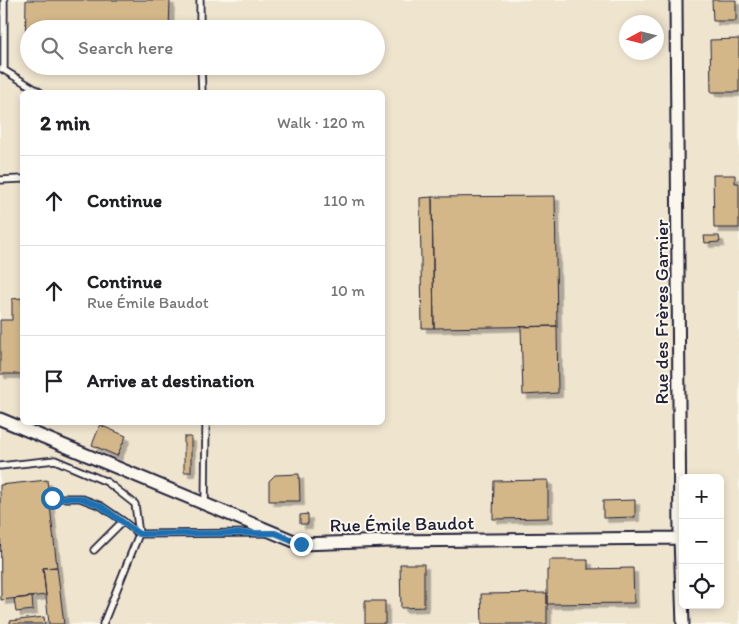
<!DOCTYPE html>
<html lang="en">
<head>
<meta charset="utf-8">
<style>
	:root { --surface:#fff; --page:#f6f6f6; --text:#202124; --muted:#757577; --line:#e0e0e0 }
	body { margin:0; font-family:Itim,sans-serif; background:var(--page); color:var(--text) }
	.controls { position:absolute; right:15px; bottom:15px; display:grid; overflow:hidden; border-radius:8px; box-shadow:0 2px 8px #0003 }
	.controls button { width:45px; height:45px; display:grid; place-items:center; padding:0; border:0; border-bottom:1px solid var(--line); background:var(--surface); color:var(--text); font:25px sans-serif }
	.compass { position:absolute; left:619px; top:15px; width:45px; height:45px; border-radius:50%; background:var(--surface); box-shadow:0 2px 8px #0003; rotate:263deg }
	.stop { position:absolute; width:15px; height:15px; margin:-11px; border:4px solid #1f6fb2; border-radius:50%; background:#fff }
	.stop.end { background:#1f6fb2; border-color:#fff; box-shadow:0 1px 5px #0008 }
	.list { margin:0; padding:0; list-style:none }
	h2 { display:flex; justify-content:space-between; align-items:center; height:65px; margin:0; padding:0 20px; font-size:21px }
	h2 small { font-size:16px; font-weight:400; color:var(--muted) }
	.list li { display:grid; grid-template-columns:32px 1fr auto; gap:15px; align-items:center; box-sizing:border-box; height:90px; padding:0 20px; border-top:1px solid var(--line) }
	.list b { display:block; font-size:19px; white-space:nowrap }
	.list p { margin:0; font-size:16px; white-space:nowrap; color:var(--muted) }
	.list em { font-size:16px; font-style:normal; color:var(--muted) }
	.icon { flex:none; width:28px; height:28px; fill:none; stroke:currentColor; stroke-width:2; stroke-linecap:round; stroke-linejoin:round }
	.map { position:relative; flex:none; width:739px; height:624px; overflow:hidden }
	.search { position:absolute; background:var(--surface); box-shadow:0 2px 8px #0003; left:20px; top:20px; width:365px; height:55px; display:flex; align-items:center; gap:12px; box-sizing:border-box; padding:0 18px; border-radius:28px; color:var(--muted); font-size:19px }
	.panel { position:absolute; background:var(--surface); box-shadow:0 2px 8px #0003; left:20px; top:90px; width:365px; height:335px; border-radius:8px }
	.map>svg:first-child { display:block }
	.built { fill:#efe4ce; fill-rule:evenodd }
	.building { fill:#d4b789; stroke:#22223b; filter:url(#shadow) }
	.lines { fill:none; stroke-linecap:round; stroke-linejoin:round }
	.lane-casing { stroke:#22223b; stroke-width:9 }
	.street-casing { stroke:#22223b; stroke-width:15 }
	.lane { stroke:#fbf7ec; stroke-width:5.5 }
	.street { stroke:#fbf7ec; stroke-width:11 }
	.route { stroke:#1f6fb2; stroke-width:6 }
	.labels { text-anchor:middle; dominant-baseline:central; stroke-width:4; stroke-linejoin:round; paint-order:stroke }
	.street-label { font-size:19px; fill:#22223b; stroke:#fbf7ec }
</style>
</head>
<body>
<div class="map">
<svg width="739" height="624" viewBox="0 0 739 624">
	<defs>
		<filter id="shadow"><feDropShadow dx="4.5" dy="4.5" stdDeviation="0" flood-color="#0004"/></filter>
	</defs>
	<rect width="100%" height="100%" fill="#fbf7ec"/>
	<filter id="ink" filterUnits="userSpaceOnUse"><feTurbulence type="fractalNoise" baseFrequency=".02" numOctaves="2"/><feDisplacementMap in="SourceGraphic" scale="10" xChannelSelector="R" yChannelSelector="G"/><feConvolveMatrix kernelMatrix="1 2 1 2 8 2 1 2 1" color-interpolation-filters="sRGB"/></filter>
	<g filter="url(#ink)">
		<path class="built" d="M 0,0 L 739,0 L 739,624 L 0,624 ZM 626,22 L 656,22 L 656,52 L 626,52 ZM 29,29 L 376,29 L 376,66 L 29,66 ZM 22,92 L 382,92 L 382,422 L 22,422 ZM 683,478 L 720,478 L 720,605 L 683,605 Z"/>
		<path class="building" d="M 26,0 L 170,0 L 169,29 L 29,29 L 29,56 L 25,56 Z
			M 712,0 L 736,0 L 736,21 L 713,21 Z
			M 739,39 L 739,92 L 711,92 L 710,40 Z
			M 713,175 L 735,175 L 735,183 L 739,183 L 739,228 L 714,228 Z
			M 555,196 L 557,326 L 434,328 L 432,197 Z
			M 432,197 L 434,328 L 422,328 L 420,198 Z
			M 704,236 L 719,236 L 720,242 L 705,243 Z
			M 22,298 L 22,374 L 0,374 L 0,320 L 12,320 L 12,299 Z
			M 557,326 L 558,393 L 523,395 L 521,327 Z
			M 100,425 L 126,436 L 117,456 L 92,445 Z
			M 184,437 L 191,437 L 191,472 L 184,472 Z
			M 299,474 L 300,501 L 269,501 L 269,481 L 275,475 Z
			M 47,480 L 57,567 L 43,568 L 46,595 L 1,600 L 0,485 Z
			M 548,480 L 548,518 L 493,519 L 494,481 Z
			M 635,500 L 635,517 L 603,518 L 603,501 Z
			M 308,514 L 308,524 L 300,524 L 300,515 Z
			M 549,560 L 588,560 L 588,569 L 633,568 L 634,603 L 547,604 L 547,570 L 549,570 Z
			M 400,564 L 424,564 L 424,607 L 401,608 Z
			M 57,567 L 64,624 L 49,624 L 43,568 Z
			M 547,593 L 547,624 L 482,624 L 481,594 Z
			M 32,597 L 33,610 L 16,612 L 14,599 Z
			M 365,601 L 385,601 L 385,624 L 365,624 Z
			M 44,617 L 45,624 L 10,624 L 10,621 Z"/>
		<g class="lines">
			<defs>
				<path id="lane" d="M 200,0 L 200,29
					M 201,66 L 202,92
					M 2,69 L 40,92
					M 4,69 L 4,0
					M 0,180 L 22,179
					M 0,466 L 55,460 L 107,482 L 135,504 L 139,534 L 103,624
					M 52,498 L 80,498 L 101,506 L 123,521
					M 205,505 L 206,422
					M 94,550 L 123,521 L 139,534 L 267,533"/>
				<path id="street" d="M 676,0 L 680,538 L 683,624
					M 0,419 L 301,544 L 389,541 L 680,538"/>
			</defs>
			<use href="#lane" class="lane-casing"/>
			<use href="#street" class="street-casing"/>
			<use href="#lane" class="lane"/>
			<use href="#street" class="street"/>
		</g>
	</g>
	<g class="lines" filter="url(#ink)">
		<path class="route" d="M 52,498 L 80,498 L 101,506 L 139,534 L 275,533 L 301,544"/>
	</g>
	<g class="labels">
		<g class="street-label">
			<text transform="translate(661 312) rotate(-90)">Rue des Frères Garnier</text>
			<text transform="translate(402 524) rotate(-1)">Rue Émile Baudot</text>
		</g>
	</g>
</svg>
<div class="controls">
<button>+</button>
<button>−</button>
<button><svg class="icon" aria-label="locate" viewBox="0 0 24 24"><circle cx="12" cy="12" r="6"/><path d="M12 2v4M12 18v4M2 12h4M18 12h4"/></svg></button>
</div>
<svg class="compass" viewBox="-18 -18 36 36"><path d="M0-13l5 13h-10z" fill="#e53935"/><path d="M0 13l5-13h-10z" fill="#757577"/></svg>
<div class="stop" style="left:52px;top:498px"></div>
<div class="stop end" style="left:301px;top:544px"></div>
<div class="search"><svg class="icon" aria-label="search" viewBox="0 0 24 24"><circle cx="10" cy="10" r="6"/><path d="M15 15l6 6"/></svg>Search here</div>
<section class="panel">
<h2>2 min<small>Walk · 120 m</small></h2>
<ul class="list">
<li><svg class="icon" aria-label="ahead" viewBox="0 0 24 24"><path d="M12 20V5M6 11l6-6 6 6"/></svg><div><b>Continue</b></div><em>110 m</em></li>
<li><svg class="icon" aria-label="ahead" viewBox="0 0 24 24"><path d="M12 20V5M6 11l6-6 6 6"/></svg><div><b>Continue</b><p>Rue Émile Baudot</p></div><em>10 m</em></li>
<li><svg class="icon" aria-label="arrive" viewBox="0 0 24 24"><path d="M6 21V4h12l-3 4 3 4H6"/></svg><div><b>Arrive at destination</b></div></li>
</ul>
</section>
</div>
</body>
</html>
